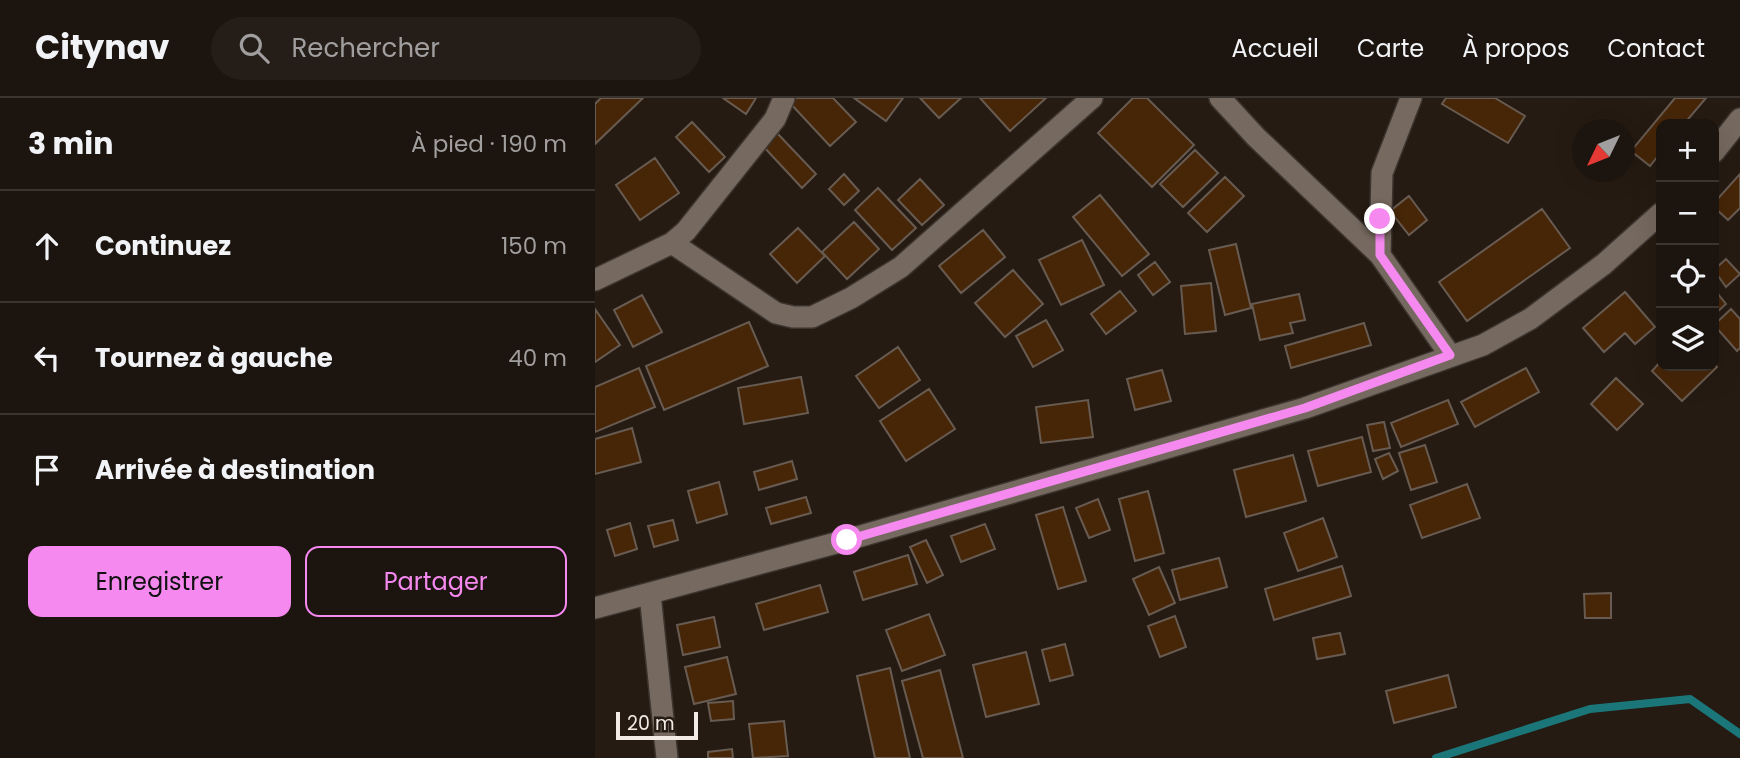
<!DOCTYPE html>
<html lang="fr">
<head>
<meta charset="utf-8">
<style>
	:root { --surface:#1c140e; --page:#251d17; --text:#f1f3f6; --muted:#a09e9e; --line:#3a332e; --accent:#f589ef }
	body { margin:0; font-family:Poppins,sans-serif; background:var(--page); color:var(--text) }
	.controls { position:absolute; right:21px; top:21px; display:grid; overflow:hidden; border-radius:14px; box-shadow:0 7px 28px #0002 }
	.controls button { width:63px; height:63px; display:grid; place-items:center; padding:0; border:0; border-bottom:2px solid var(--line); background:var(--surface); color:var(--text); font:35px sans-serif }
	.compass { position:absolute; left:977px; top:21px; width:63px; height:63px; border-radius:50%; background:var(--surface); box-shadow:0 7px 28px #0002; rotate:227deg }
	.scale { position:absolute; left:21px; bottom:18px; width:82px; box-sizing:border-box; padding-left:7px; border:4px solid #f2eae4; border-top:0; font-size:19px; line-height:24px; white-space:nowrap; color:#f2eae4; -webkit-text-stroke:5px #261b12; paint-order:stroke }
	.stop { position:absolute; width:21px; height:21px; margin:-16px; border:5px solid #f589ef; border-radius:50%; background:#fff }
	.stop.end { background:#f589ef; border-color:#fff; box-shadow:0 2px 7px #0008 }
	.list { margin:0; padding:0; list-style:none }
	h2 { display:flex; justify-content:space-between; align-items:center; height:91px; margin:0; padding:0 28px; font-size:30px }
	h2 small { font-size:23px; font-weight:400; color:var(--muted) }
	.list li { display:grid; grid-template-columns:46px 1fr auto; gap:21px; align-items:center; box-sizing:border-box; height:112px; padding:0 28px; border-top:2px solid var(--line) }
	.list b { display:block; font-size:26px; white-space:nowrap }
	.list em { font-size:23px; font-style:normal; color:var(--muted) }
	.actions { display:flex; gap:14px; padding:21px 28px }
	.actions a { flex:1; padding:16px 0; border:2px solid var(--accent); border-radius:14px; text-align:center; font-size:24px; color:var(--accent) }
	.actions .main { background:var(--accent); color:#111 }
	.icon { flex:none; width:38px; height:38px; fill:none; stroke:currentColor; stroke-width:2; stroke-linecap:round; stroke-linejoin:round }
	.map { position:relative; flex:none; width:1145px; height:660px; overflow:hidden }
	header { display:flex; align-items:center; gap:42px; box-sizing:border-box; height:98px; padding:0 35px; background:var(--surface); border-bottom:2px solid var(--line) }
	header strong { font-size:33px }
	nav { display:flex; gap:38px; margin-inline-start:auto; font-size:24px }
	.search { width:490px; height:63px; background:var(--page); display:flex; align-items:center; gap:18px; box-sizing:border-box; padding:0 24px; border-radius:38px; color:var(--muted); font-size:26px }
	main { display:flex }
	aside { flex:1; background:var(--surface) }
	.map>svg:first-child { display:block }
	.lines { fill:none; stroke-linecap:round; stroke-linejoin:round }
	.stream { stroke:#1b767a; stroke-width:8 }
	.building { fill:#472608; stroke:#685b51; stroke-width:2 }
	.minor-casing { stroke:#3c342f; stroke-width:24 }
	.minor { stroke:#76695f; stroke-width:21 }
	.route { stroke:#f589ef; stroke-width:9 }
</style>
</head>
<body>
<header>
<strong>Citynav</strong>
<div class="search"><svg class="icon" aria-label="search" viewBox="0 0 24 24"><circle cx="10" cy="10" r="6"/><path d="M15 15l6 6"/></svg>Rechercher</div>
<nav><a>Accueil</a><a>Carte</a><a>À propos</a><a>Contact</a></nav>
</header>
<main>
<aside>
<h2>3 min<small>À pied · 190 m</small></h2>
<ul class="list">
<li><svg class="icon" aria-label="ahead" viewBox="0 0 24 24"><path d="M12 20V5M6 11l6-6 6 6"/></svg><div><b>Continuez</b></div><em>150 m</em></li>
<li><svg class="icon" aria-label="left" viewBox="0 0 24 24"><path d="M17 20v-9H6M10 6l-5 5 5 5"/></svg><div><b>Tournez à gauche</b></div><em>40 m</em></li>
<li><svg class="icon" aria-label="arrive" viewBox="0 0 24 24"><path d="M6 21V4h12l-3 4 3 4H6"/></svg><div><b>Arrivée à destination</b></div></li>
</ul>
<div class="actions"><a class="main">Enregistrer</a><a>Partager</a></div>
</aside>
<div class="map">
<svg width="1145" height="660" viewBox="0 0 1145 660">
	<rect width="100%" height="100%" fill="#261b12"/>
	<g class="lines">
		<path class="stream" d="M 841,660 L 995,611 L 1095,601 L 1145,636"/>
	</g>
	<path class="building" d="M 6,0 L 48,0 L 0,46 L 0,6 Z
		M 128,0 L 161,0 L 151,16 Z
		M 201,0 L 238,0 L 261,24 L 235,48 L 195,5 Z
		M 259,0 L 308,0 L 291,23 Z
		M 325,0 L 366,0 L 344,20 Z
		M 385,0 L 451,0 L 415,33 Z
		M 538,0 L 552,0 L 599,47 L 557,89 L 503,35 Z
		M 851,0 L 900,0 L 930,18 L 913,45 L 847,6 Z
		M 1080,0 L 1111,0 L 1089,26 L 1066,26 L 1066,54 L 1055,68 L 1036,53 Z
		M 97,24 L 130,59 L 114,74 L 81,39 Z
		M 182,35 L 221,76 L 207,90 L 168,48 Z
		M 600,52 L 623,75 L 588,109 L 565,86 Z
		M 60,60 L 84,95 L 45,122 L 21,87 Z
		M 249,76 L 264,93 L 249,107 L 234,91 Z
		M 1145,76 L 1145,110 L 1133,122 L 1119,109 L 1119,105 Z
		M 630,79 L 649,98 L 612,134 L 593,115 Z
		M 325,81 L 349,107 L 327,127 L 303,102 Z
		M 283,90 L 321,130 L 297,152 L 260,112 Z
		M 505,97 L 554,156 L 527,178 L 478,119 Z
		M 814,98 L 832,122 L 814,137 L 795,113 Z
		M 947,111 L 975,150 L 872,223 L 844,184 Z
		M 259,124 L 284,151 L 252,181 L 227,154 Z
		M 203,130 L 230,158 L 202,185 L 175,156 Z
		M 388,132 L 410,159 L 366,195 L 344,168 Z
		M 487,142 L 509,187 L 466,207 L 444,162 Z
		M 641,146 L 656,210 L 630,217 L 614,152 Z
		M 1131,161 L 1145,176 L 1131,189 L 1119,172 Z
		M 560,164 L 575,184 L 558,197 L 543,177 Z
		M 418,172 L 448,206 L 410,239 L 380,205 Z
		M 616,185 L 621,233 L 590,236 L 586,188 Z
		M 1119,191 L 1131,206 L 1119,217 Z
		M 525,193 L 541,213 L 511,236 L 496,216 Z
		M 1030,194 L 1060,229 L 1040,246 L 1030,235 L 1009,254 L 988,230 Z
		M 704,196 L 710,222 L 695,225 L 698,235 L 665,242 L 657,206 Z
		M 47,197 L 67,234 L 38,249 L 19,212 Z
		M 0,211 L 25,247 L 0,264 Z
		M 1136,211 L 1145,221 L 1145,250 L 1142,253 L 1119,227 Z
		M 451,222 L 468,252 L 438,269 L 421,238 Z
		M 154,224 L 173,268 L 69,312 L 51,268 Z
		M 769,225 L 776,247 L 696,270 L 690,248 Z
		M 303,249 L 325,282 L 284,310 L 261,278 Z
		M 1066,263 L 1066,268 L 1119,266 L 1122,269 L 1087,303 L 1057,273 Z
		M 44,270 L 60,309 L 0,334 L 0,289 Z
		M 931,270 L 944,294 L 880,329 L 866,304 Z
		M 567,272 L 576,303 L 540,312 L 532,281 Z
		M 206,279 L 213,315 L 149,326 L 143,290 Z
		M 1021,280 L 1048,306 L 1022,332 L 996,306 Z
		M 334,291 L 360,331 L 311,363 L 285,323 Z
		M 493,302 L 498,339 L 446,345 L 441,309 Z
		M 853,302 L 863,326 L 806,349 L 796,325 Z
		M 789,324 L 795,350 L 778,353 L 772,327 Z
		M 37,330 L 46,364 L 0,376 L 0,341 Z
		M 767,339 L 776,374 L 723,388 L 713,353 Z
		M 830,347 L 842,384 L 816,392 L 804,355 Z
		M 794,355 L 803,373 L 788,381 L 780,361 Z
		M 698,357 L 711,403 L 651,419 L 639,372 Z
		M 197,363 L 202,381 L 164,392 L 159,374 Z
		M 124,384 L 132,416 L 102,425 L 93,393 Z
		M 872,386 L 885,420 L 827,440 L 815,407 Z
		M 553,393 L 569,455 L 540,463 L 524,401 Z
		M 211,399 L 216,415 L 176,426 L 171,410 Z
		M 503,401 L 515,432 L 494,440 L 481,410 Z
		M 468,409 L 491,483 L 463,491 L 441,417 Z
		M 728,420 L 742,459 L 703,473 L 689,435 Z
		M 78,422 L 83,442 L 59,449 L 53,428 Z
		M 35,425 L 42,451 L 20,458 L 12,432 Z
		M 390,426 L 400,451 L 366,464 L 356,438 Z
		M 331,442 L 348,477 L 332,485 L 315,449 Z
		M 313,457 L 322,486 L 268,502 L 259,474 Z
		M 624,460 L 632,489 L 585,502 L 577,472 Z
		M 747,468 L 756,498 L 679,522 L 670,491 Z
		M 564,469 L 580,505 L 554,517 L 538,481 Z
		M 225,487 L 233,514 L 169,532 L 161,506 Z
		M 1016,495 L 1016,520 L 990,520 L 989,496 Z
		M 334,516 L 350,557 L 307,573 L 291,532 Z
		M 580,518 L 591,549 L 565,559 L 553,528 Z
		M 119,519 L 125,549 L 88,557 L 82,527 Z
		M 745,535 L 750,556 L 722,561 L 718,540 Z
		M 470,546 L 478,577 L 455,583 L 447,552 Z
		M 431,554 L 444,606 L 391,619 L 378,567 Z
		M 132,559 L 141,596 L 99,606 L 90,569 Z
		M 295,570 L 315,660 L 280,660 L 262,578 Z
		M 345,572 L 368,660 L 328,660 L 307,583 Z
		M 853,577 L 861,609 L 799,625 L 791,593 Z
		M 138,603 L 139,621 L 116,623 L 113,605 Z
		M 189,623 L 193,658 L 158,660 L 154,626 Z
		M 137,651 L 138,660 L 113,660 L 113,654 Z"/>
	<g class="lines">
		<defs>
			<path id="minor" d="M 625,0 L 661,39 L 785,157 L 855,257
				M 1119,54 L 1145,21
				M 77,145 L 181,215 L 198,219 L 217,219 L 256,200 L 306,169 L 497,0
				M 785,157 L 787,75 L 816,0
				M 0,182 L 77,145 L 91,133 L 180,21 L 189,0
				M 55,496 L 72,660
				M 0,510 L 252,442 L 710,310 L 888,247 L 935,221 L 1009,166 L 1066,115"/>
		</defs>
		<use href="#minor" class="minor-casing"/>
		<use href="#minor" class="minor"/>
	</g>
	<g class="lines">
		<path class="route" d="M 252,442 L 710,310 L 855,257 L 785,157 L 785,121"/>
	</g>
</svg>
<div class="controls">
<button>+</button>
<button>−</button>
<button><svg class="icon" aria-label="locate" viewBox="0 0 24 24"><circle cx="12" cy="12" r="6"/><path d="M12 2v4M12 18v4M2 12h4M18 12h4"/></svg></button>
<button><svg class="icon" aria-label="layers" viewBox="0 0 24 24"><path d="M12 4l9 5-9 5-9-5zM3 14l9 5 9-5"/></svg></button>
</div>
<svg class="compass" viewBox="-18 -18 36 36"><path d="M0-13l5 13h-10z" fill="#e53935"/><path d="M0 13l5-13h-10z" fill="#a09e9e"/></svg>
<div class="scale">20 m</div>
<div class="stop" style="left:252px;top:442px"></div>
<div class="stop end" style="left:785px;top:121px"></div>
</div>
</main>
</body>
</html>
